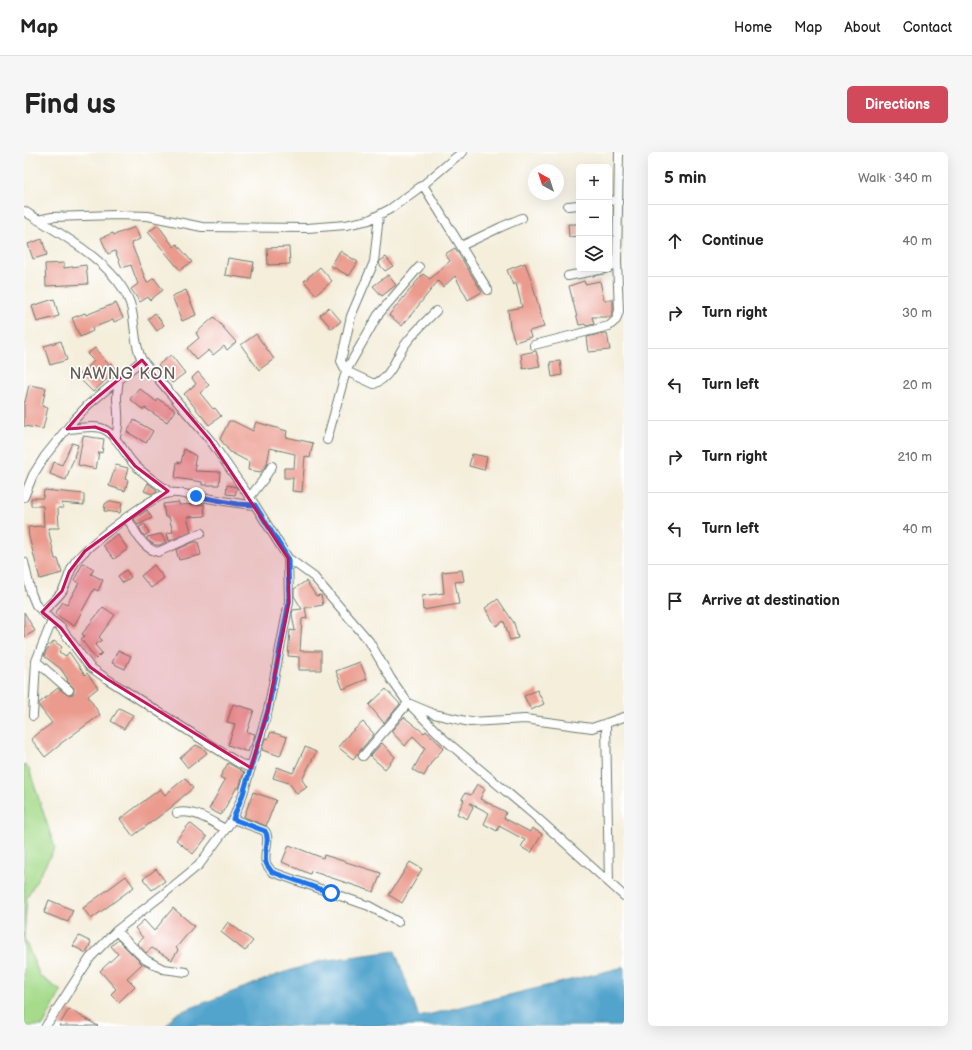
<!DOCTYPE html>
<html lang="en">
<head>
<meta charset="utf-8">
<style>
	:root { --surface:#fff; --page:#f6f6f6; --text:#222; --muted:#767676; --line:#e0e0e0; --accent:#d1495b }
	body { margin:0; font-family:"Balsamiq Sans",sans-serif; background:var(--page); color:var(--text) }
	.controls { position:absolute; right:12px; top:12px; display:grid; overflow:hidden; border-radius:6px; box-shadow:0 4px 16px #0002 }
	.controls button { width:36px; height:36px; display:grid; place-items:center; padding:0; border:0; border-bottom:1px solid var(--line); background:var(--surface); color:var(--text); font:20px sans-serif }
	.compass { position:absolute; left:504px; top:12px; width:36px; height:36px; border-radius:50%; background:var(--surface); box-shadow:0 4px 16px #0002; rotate:321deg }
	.stop { position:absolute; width:12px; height:12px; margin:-9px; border:3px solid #1a73e8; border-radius:50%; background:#fff }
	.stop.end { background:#1a73e8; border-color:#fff; box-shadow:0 1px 4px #0008 }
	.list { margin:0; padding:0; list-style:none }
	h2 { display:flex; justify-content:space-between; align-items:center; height:52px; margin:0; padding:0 16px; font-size:17px }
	h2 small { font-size:13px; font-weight:400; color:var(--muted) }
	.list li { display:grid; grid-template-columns:26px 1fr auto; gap:12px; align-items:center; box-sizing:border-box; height:72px; padding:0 16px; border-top:1px solid var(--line) }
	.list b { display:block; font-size:15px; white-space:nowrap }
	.list em { font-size:13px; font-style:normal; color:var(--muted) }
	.icon { flex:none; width:22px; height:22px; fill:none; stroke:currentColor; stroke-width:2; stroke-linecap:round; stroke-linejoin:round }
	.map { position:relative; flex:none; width:600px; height:874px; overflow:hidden; border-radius:6px }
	header { display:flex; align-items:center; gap:24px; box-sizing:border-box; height:56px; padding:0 20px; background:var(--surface); border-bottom:1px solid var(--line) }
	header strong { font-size:19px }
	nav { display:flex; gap:22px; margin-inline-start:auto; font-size:14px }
	.intro { display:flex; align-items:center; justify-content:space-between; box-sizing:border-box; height:96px; padding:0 24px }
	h1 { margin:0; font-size:28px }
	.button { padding:10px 18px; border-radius:6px; background:var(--accent); color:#fff; font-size:14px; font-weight:700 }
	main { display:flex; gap:24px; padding:0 24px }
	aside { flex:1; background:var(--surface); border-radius:6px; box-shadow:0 4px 16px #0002 }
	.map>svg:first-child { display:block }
	.green { fill:#a5db8b; stroke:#628c60 }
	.water { fill:#52a4cd; stroke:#387080 }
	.building { fill:#eb9b8e }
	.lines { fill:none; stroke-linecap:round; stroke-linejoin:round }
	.street-casing { stroke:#6a7b6e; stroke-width:10 }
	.street { stroke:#fff; stroke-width:8 }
	.route { stroke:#1a73e8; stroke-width:5 }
	.marked { fill:#c2185b; fill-opacity:0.2; stroke:#c2185b; stroke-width:3; stroke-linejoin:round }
	.labels { text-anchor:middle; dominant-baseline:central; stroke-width:3.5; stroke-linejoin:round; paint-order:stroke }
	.quarter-label { font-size:16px; letter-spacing:1px; fill:#665e54; stroke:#fff }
</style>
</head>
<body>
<header>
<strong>Map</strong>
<nav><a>Home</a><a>Map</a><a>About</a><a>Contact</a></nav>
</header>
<div class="intro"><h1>Find us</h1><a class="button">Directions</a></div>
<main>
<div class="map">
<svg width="600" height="874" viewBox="0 0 600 874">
	<rect width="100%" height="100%" fill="#fff"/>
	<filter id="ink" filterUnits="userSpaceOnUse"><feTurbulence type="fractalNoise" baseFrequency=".025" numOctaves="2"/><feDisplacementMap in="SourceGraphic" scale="8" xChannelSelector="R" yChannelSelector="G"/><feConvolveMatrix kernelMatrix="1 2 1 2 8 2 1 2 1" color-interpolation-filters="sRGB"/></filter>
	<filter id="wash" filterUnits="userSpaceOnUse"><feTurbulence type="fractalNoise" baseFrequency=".012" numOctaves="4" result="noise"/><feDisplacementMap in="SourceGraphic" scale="16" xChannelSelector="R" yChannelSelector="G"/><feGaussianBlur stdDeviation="0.9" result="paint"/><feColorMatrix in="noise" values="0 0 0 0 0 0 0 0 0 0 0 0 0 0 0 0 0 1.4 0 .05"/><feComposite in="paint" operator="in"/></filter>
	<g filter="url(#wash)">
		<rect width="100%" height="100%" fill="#f4eedb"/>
		<path class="green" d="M 0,612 L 5,617 L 31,696 L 3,745 L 0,786 L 16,824 L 37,839 L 19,874 L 0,874 Z"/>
		<path class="water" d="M 371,799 L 395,865 L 600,815 L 600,874 L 142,874 L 151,862 L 258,821 L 297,809 Z"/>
		<g id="blocks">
			<path class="building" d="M 544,72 L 555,72 L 555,84 L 545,85 Z
				M 134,73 L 150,95 L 153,92 L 168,110 L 156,118 L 124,80 Z
				M 111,75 L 116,87 L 107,91 L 123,131 L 130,126 L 139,138 L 126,148 L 124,145 L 116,150 L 107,137 L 114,132 L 107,113 L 98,116 L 91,99 L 84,102 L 77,86 L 89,81 L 90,83 Z
				M 18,87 L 23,103 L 9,107 L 4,92 Z
				M 265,95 L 266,112 L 244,113 L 243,96 Z
				M 431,96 L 458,140 L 444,148 L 431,124 L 419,135 L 414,129 L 378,174 L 365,163 L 399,122 L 406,127 L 426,109 L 421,102 Z
				M 316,99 L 334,110 L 325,124 L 307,114 Z
				M 362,105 L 369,114 L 361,119 L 355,112 L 356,109 Z
				M 204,106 L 230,110 L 227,127 L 201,123 Z
				M 40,111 L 40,116 L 62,113 L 64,132 L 22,134 L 21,112 Z
				M 501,111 L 508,130 L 520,175 L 505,179 L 507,185 L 491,190 L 486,175 L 484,158 L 498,155 L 492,131 L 489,133 L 483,118 Z
				M 296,115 L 308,129 L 292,143 L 280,129 Z
				M 364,123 L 372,133 L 358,144 L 349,134 Z
				M 560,129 L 561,132 L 576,129 L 580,148 L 589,148 L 589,158 L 587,165 L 568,165 L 570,172 L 562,174 L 561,172 L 555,173 L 545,134 Z
				M 162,138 L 172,163 L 158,169 L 148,144 Z
				M 30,147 L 35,164 L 13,170 L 8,154 Z
				M 92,151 L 99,166 L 90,170 L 89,168 L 68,176 L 69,179 L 56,185 L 48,166 L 61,161 L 62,163 Z
				M 305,155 L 317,169 L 308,177 L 296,163 Z
				M 131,161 L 140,173 L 133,179 L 124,167 Z
				M 190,165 L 212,190 L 203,198 L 200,194 L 189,203 L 185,198 L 173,208 L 163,196 L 175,186 L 172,181 Z
				M 579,181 L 583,181 L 586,198 L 565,200 L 563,185 Z
				M 232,182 L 250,207 L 235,218 L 217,193 Z
				M 37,189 L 43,208 L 26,213 L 20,194 Z
				M 71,196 L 85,213 L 87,211 L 94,221 L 85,228 L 84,226 L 69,240 L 54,225 L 70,209 L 63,202 Z
				M 512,199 L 516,214 L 499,217 L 497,202 Z
				M 147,203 L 161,221 L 148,231 L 134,213 Z
				M 536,209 L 538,223 L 528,225 L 526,210 Z
				M 174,220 L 185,233 L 176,241 L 189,257 L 191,256 L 197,264 L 185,273 L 160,242 L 172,232 L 168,226 Z
				M 5,233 L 22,236 L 18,254 L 24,255 L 19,277 L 0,274 L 0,250 L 1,250 Z
				M 115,236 L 133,250 L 134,247 L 151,258 L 143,270 L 121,256 L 119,258 L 106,247 Z
				M 110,268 L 129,279 L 122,291 L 103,280 Z
				M 205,269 L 209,269 L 229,279 L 232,270 L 263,279 L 262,285 L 289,291 L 286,306 L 281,304 L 278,340 L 268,339 L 269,326 L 260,326 L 260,316 L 270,316 L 271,302 L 246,296 L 243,312 L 237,320 L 224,318 L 225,310 L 206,300 L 196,287 Z
				M 59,284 L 80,287 L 78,301 L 75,300 L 72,317 L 54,313 Z
				M 48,291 L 54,293 L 50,305 L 51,305 L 47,313 L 42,328 L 26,322 L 30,310 L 38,313 Z
				M 160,297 L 172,304 L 170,313 L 172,313 L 171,319 L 196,320 L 195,333 L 178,333 L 178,330 L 151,326 L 153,310 L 157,311 Z
				M 448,302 L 463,305 L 460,318 L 445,314 Z
				M 92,313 L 104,316 L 101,327 L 104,328 L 101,339 L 85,334 Z
				M 124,331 L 133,338 L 132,340 L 128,342 L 120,339 Z
				M 203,333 L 212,335 L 213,336 L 211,343 L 202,342 Z
				M 20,338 L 60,342 L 60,353 L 37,351 L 40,356 L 34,356 L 35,376 L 24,376 L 31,407 L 34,407 L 38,421 L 16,427 L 5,385 L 4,375 L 20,374 L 19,354 L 7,354 L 7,346 L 19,346 Z
				M 85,349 L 98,351 L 96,361 L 80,359 L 81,352 Z
				M 155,350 L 155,353 L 180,352 L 181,364 L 163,365 L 167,379 L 145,389 L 143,381 L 149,380 L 145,365 L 141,365 L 139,352 Z
				M 123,358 L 128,366 L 114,373 L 110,367 Z
				M 121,372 L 125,381 L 120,384 L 115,375 Z
				M 93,382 L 104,397 L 90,407 L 79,393 Z
				M 137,382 L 142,390 L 136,393 L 131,393 L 123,388 L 123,385 Z
				M 170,390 L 174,390 L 177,403 L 155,408 L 152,398 Z
				M 59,411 L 70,417 L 67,422 L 79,428 L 74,439 L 70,437 L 50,474 L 31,462 L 39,450 L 43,452 L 55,431 L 50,428 Z
				M 130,413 L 140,426 L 127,436 L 117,424 Z
				M 102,418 L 107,425 L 99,431 L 94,424 Z
				M 438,418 L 440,429 L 431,430 L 435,452 L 399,458 L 398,444 L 420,441 L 418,420 Z
				M 282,429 L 292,444 L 297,443 L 299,453 L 281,456 L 283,466 L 278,467 L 276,499 L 297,499 L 297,518 L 275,518 L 275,505 L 264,504 L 266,478 L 271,479 L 268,462 L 269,458 L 278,457 L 270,444 L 270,437 Z
				M 474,447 L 490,471 L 494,486 L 486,488 L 480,469 L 472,474 L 461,456 Z
				M 79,455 L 91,463 L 75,485 L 78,488 L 71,493 L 78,501 L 72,507 L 57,487 L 61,484 L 58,482 Z
				M 0,460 L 11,479 L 0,485 Z
				M 30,489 L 38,495 L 35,500 L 42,504 L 45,500 L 61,523 L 63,521 L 74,536 L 64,544 L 76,563 L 36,592 L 36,593 L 21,605 L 7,587 L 28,571 L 15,554 L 15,551 L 34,536 L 44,543 L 49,542 L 50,539 L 50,536 L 43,529 L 44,528 L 37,517 L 20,504 L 22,499 Z
				M 94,498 L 107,504 L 101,517 L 88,511 Z
				M 336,510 L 343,527 L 319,537 L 312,519 Z
				M 362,537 L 376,552 L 360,571 L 345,553 Z
				M 513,538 L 520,552 L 507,558 L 500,544 Z
				M 209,552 L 230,558 L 223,580 L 231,582 L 227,594 L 226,594 L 224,600 L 204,593 L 211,572 L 203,570 Z
				M 95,556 L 109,563 L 100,577 L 87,569 Z
				M 380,565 L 400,581 L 402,579 L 420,596 L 408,609 L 400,624 L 389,618 L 401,596 L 389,584 L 381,594 L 367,579 Z
				M 339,570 L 350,582 L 329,607 L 314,595 L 324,583 Z
				M 247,580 L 263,585 L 256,604 L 238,598 L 241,586 L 244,587 Z
				M 358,591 L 371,605 L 361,617 L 346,604 Z
				M 172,593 L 180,597 L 183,601 L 164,616 L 156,606 Z
				M 281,595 L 292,600 L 278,628 L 283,635 L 273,642 L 265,631 L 249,626 L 253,615 L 269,621 Z
				M 204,611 L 220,620 L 215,636 L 213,635 L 197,663 L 185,657 L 201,628 L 196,625 Z
				M 161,626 L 169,636 L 149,653 L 149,654 L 109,684 L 96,667 L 136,637 L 141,643 Z
				M 453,632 L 461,637 L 456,647 L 482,660 L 480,666 L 506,680 L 508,676 L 518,682 L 507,701 L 497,695 L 501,688 L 475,674 L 473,679 L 460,672 L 465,661 L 446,651 L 449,655 L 443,667 L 433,662 L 440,648 L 438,647 L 441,641 L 447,643 Z
				M 229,640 L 252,648 L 242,674 L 220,665 Z
				M 166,671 L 183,685 L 169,702 L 152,688 Z
				M 265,693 L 299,706 L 300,703 L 357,721 L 350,740 L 287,719 L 286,722 L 258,710 Z
				M 386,710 L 398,717 L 378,751 L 365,743 Z
				M 132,717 L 141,729 L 128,738 L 119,727 Z
				M 102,724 L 110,735 L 67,767 L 59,756 Z
				M 25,748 L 49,758 L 44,770 L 20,761 Z
				M 149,756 L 170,774 L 152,796 L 154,798 L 148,808 L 128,796 L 122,801 L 113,791 L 119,786 L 111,776 L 120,768 L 130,779 Z
				M 204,770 L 229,789 L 221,799 L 197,780 Z
				M 55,784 L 67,790 L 62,801 L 49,794 Z
				M 94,788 L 118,812 L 103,826 L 111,834 L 95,850 L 87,842 L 92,837 L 76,819 L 94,802 L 87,794 Z
				M 45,857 L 74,874 L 35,874 Z"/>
		</g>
	</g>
	<g filter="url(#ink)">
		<use href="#blocks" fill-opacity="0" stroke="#6a7b6e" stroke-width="1"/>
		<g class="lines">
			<defs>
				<path id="street" d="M 399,33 L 464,138
					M 585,49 L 594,48
					M 544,54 L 555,53
					M 0,59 C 35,81 92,111 106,151 C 112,170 109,191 118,208 L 186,288 L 231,353 L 264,406 L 290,425 L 345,489 L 367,527 L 384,551 L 410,562 L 446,570 L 501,567 L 568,576 L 600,565
					M 14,68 L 28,65 L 92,63 L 124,64 L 178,75 L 283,76 L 322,73 L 345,68 L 366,57 L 399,33 L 432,5 L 439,0
					M 437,94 L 477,75 L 498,66
					M 395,115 L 354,163 L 322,219 L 350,232 C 368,224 370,209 380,194 C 389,181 401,170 412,159
					M 585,116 L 593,109 L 595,0
					M 544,124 L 581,117
					M 510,193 L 585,174 L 592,168 L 595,159 L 593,109
					M 43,277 C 53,277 67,273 77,276 C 94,282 100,303 112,314 C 122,324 135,332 147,341
					M 91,287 C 96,274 94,260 93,247 C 93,241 94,234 95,227
					M 303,288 L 322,219 L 317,209 L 327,164 L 350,110 L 355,63
					M 0,345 L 9,323 L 21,304 L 49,269 L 64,253 L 118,208
					M 226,345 L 239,328 L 248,314
					M 103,366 C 111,378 118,397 134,400 L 177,381
					M 0,410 L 7,441 L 12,453 L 28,469 L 37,476 L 60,507 L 66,515 L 83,527 L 199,601 L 215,611 L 227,616
					M 18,460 C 25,453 34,446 39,438 C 44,429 45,419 51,410 C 63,394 128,342 147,341 C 152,340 159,342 165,343 C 187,346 208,352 231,353
					M 12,509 L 45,538
					M 9,564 L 12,509 L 28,469
					M 582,571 L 585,730
					M 339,604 L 384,551 L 421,588 L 510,663 L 600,744
					M 153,661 C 170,657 186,669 201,677
					M 209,667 L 241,679 C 247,687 239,701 242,711 C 243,714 246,717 248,720 L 345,754 L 374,770
					M 92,779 L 122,808 L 139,817 L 162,820
					M 22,874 L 66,806 L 92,779 L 137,744 L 175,713 L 209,667 L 219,642 L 244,558 L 265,450 L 264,406"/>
			</defs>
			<use href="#street" class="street-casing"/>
			<use href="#street" class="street"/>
		</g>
	</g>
	<g class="lines" filter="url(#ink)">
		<path class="route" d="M 172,344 L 213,352 L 231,353 L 264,406 L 265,450 L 244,558 L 219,642 L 209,667 L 241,679 C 247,687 239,701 242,711 C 243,714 246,717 248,720 L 307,741"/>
	</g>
	<path class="marked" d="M 118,208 L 186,288 L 264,406 L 265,450 L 244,558 L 227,616 L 83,527 L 66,515 L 37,476 L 18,460 L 38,439 L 45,420 L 61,399 L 144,339 L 111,314 L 84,280 L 71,275 L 43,277 L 64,253 Z"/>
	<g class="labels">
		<g class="quarter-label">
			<text x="99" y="222">NAWNG KON</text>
		</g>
	</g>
</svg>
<div class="controls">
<button>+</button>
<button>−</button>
<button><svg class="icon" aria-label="layers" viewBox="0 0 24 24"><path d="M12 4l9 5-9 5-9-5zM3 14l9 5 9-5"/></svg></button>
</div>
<svg class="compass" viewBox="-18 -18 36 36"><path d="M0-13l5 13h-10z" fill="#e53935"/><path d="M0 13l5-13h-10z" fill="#767676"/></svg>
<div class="stop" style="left:307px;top:741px"></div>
<div class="stop end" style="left:172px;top:344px"></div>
</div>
<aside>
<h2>5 min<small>Walk · 340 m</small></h2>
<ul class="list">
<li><svg class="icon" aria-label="ahead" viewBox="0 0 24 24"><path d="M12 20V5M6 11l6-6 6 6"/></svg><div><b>Continue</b></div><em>40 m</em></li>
<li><svg class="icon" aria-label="right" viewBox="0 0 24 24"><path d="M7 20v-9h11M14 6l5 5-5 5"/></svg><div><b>Turn right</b></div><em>30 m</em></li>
<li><svg class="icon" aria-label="left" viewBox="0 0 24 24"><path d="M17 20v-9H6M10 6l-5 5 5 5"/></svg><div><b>Turn left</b></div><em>20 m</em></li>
<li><svg class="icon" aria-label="right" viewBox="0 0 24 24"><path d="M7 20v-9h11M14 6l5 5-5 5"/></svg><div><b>Turn right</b></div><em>210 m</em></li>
<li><svg class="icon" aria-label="left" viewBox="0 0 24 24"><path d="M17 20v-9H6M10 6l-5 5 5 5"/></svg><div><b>Turn left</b></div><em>40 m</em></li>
<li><svg class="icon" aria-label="arrive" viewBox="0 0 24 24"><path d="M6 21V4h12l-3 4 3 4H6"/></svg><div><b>Arrive at destination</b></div></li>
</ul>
</aside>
</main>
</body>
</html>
